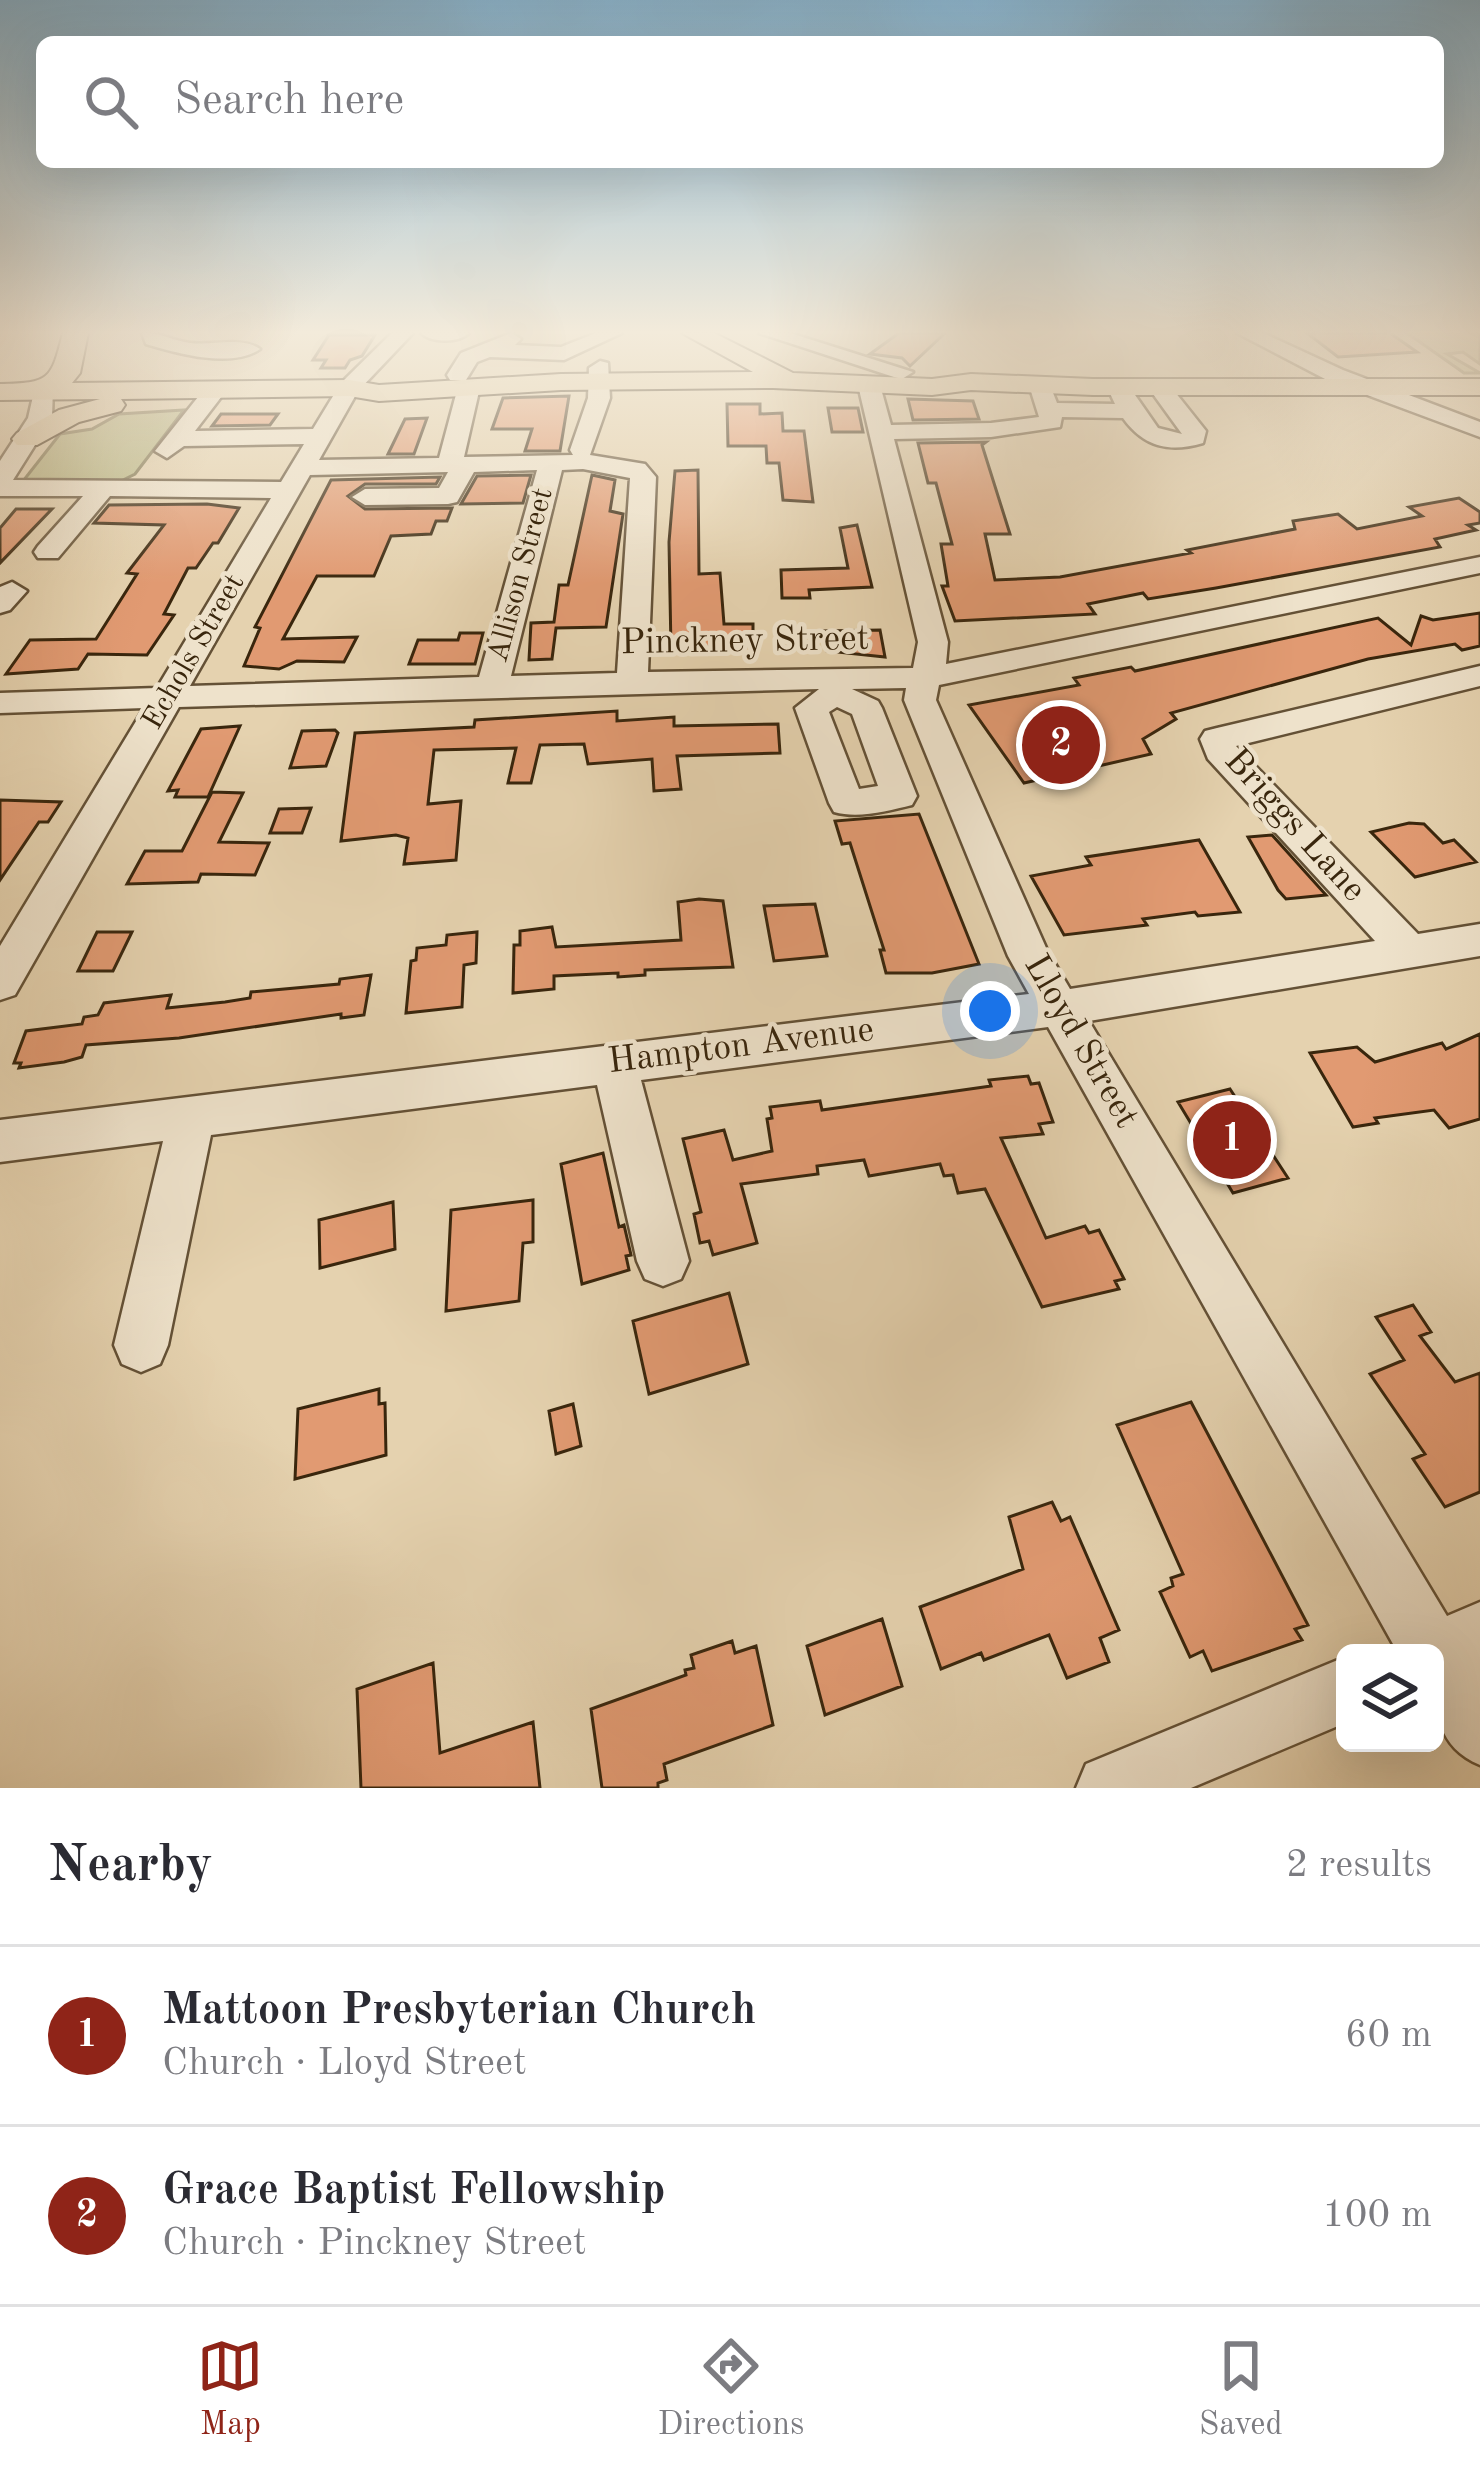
<!DOCTYPE html>
<html lang="en">
<head>
<meta charset="utf-8">
<style>
	:root { --surface:#fff; --page:#f7f7f7; --text:#2b2b33; --muted:#7c7c81; --line:#e1e1e2; --accent:#8f2418 }
	body { margin:0; font-family:"Old Standard TT",serif; background:var(--page); color:var(--text) }
	.controls { position:absolute; right:36px; bottom:36px; display:grid; overflow:hidden; border-radius:18px; box-shadow:0 12px 48px #0002 }
	.controls button { width:108px; height:108px; display:grid; place-items:center; padding:0; border:0; border-bottom:3px solid var(--line); background:var(--surface); color:var(--text); font:60px sans-serif }
	.you { position:absolute; left:990px; top:1011px; width:42px; height:42px; margin:-30px; border:9px solid #fff; border-radius:50%; background:#1a73e8; box-shadow:0 0 0 18px #1a73e833 }
	.badge { display:grid; place-items:center; width:78px; height:78px; border-radius:50%; background:var(--accent); color:#fff; font-size:39px; font-weight:700 }
	.pin { position:absolute; translate:-50% -50%; border:6px solid #fff; box-shadow:0 3px 12px #0006 }
	.list { margin:0; padding:0; list-style:none }
	h2 { display:flex; justify-content:space-between; align-items:center; height:156px; margin:0; padding:0 48px; font-size:51px }
	h2 small { font-size:39px; font-weight:400; color:var(--muted) }
	.list li { display:grid; grid-template-columns:78px 1fr auto; gap:36px; align-items:center; box-sizing:border-box; height:180px; padding:0 48px; border-top:3px solid var(--line) }
	.list b { display:block; font-size:45px; white-space:nowrap }
	.list p { margin:0; font-size:39px; white-space:nowrap; color:var(--muted) }
	.list em { font-size:39px; font-style:normal; color:var(--muted) }
	.icon { flex:none; width:66px; height:66px; fill:none; stroke:currentColor; stroke-width:2; stroke-linecap:round; stroke-linejoin:round }
	.map { position:relative; flex:none; width:1480px; height:1788px; overflow:hidden }
	.search { position:absolute; background:var(--surface); box-shadow:0 12px 48px #0002; left:36px; right:36px; top:36px; height:132px; display:flex; align-items:center; gap:30px; box-sizing:border-box; padding:0 42px; border-radius:18px; color:var(--muted); font-size:45px }
	.sheet { height:516px; background:var(--surface) }
	nav { display:flex; justify-content:space-around; align-items:center; box-sizing:border-box; height:168px; border-top:3px solid var(--line); background:var(--surface); font-size:33px; color:var(--muted) }
	nav a { display:grid; justify-items:center; gap:6px }
	nav .on { color:var(--accent) }
	.map>svg:first-child { display:block }
	.green { fill:#bbba86; stroke:#7a704a; stroke-width:3 }
	.building { fill:#e19a72; stroke:#39260d; stroke-width:3 }
	.lines { fill:none; stroke-linecap:round; stroke-linejoin:round }
	.minor-casing { stroke:#645136; stroke-width:5 }
	.major-casing { stroke:#39260d; stroke-width:4 }
	.minor { fill:#eee2cb; fill-rule:evenodd }
	.major { fill:#e5d2af; fill-rule:evenodd }
	.labels { text-anchor:middle; dominant-baseline:central; stroke-width:9; stroke-linejoin:round; paint-order:stroke }
	.far-street-label { font-size:30px; fill:#39260d; stroke:#eee2cb }
	.street-label { font-size:36px; fill:#39260d; stroke:#eee2cb }
</style>
</head>
<body>
<div class="map">
<svg width="1480" height="1788" viewBox="0 0 1480 1788">
	<rect width="100%" height="100%" fill="#e5d2af"/>
	<filter id="stains"><feTurbulence type="fractalNoise" baseFrequency=".00167" numOctaves="4"/><feColorMatrix values="0 0 0 0 .2 0 0 0 0 .09 0 0 0 0 .02 0 0 0 .5 -.17"/></filter>
	<radialGradient id="worn" r=".72"><stop offset=".6" stop-color="#630" stop-opacity="0"/><stop offset="1" stop-color="#630" stop-opacity=".3"/></radialGradient>
	<path class="green" d="M 1407,333 L 1480,333 L 1480,364 L 1463,352 L 1447,354 L 1480,373 L 1464,373 Z
		M 184,410 L 135,474 L 117,483 L 23,481 L 60,434 L 92,429 L 119,414 Z"/>
	<path class="building" d="M 899,333 L 945,333 L 910,366 L 902,358 L 870,354 Z
		M 1307,333 L 1390,333 L 1417,352 L 1338,357 Z
		M 329,335 L 375,335 L 362,356 L 350,360 L 345,368 L 321,368 L 326,360 L 313,360 Z
		M 569,396 L 560,451 L 525,451 L 532,429 L 492,429 L 503,398 Z
		M 908,399 L 973,401 L 979,419 L 913,420 Z
		M 727,404 L 760,404 L 760,414 L 782,413 L 783,431 L 804,431 L 813,502 L 783,500 L 779,463 L 767,463 L 766,446 L 728,446 Z
		M 828,408 L 858,408 L 863,432 L 832,432 Z
		M 221,414 L 278,414 L 270,425 L 212,426 Z
		M 427,418 L 414,454 L 388,454 L 405,419 Z
		M 986,442 L 982,445 L 1010,534 L 985,534 L 995,580 L 1060,577 L 1191,553 L 1187,550 L 1295,529 L 1293,521 L 1338,514 L 1357,529 L 1422,516 L 1409,507 L 1459,498 L 1480,512 L 1480,523 L 1468,525 L 1476,530 L 1435,539 L 1440,547 L 1216,588 L 1148,599 L 1143,593 L 1088,604 L 1095,614 L 955,621 L 942,586 L 948,586 L 941,544 L 952,544 L 936,483 L 928,483 L 918,443 Z
		M 698,470 L 699,574 L 720,573 L 724,624 L 753,624 L 753,644 L 671,649 L 669,542 L 675,471 Z
		M 531,475 L 523,503 L 461,504 L 477,476 Z
		M 592,475 L 615,480 L 610,511 L 623,514 L 606,627 L 556,628 L 552,659 L 529,660 L 531,623 L 554,622 L 559,585 L 568,585 Z
		M 440,477 L 436,484 L 365,484 L 348,496 L 365,509 L 452,508 L 447,521 L 436,521 L 431,534 L 391,536 L 374,576 L 317,576 L 283,639 L 357,637 L 344,662 L 297,661 L 279,669 L 244,666 L 260,628 L 255,627 L 331,480 Z
		M 207,504 L 239,508 L 218,543 L 213,543 L 196,568 L 188,568 L 164,614 L 174,615 L 147,655 L 88,654 L 78,669 L 6,674 L 30,640 L 96,639 L 137,574 L 127,573 L 164,525 L 94,523 L 109,505 Z
		M 16,509 L 52,509 L 0,563 L 0,528 Z
		M 857,525 L 872,587 L 809,590 L 810,598 L 782,598 L 781,570 L 848,568 L 840,528 Z
		M 1480,613 L 1480,646 L 1462,650 L 1455,644 L 1368,659 L 1171,713 L 1176,719 L 1143,739 L 1151,754 L 1024,783 L 969,705 L 1079,685 L 1074,678 L 1131,667 L 1135,671 L 1378,618 L 1411,645 L 1421,616 L 1433,620 Z
		M 880,630 L 885,657 L 827,651 L 824,631 Z
		M 460,633 L 483,633 L 475,664 L 409,664 L 418,640 L 458,640 Z
		M 617,711 L 617,721 L 674,717 L 674,726 L 778,724 L 780,753 L 677,756 L 681,789 L 654,791 L 652,759 L 588,764 L 584,744 L 540,745 L 531,783 L 508,783 L 516,748 L 434,750 L 428,804 L 461,801 L 456,860 L 404,864 L 408,838 L 396,835 L 341,841 L 355,733 L 474,727 L 475,720 Z
		M 240,726 L 208,797 L 175,797 L 178,790 L 168,791 L 201,729 Z
		M 335,730 L 338,733 L 326,766 L 290,768 L 302,731 Z
		M 212,792 L 243,793 L 219,842 L 269,843 L 255,875 L 201,874 L 198,882 L 127,884 L 145,851 L 182,851 Z
		M 0,800 L 61,802 L 48,822 L 39,822 L 0,880 Z
		M 311,808 L 302,833 L 270,833 L 279,809 Z
		M 919,814 L 979,964 L 932,973 L 886,973 L 880,950 L 884,950 L 850,843 L 842,844 L 835,821 Z
		M 1409,823 L 1424,824 L 1443,843 L 1454,840 L 1476,862 L 1415,877 L 1371,832 Z
		M 1272,835 L 1326,895 L 1286,899 L 1278,890 L 1248,837 Z
		M 1199,840 L 1240,912 L 1198,916 L 1195,912 L 1143,919 L 1147,925 L 1064,935 L 1031,876 L 1091,865 L 1086,857 Z
		M 699,899 L 723,901 L 733,967 L 645,970 L 645,975 L 618,977 L 618,973 L 554,976 L 554,989 L 513,993 L 514,945 L 520,945 L 520,931 L 552,927 L 556,947 L 681,940 L 678,902 Z
		M 815,904 L 827,956 L 774,961 L 764,906 Z
		M 97,932 L 132,932 L 113,971 L 78,971 Z
		M 477,932 L 476,963 L 464,965 L 462,1007 L 406,1013 L 411,961 L 416,960 L 417,948 L 446,945 L 447,935 Z
		M 371,975 L 364,1015 L 341,1018 L 341,1014 L 179,1038 L 86,1045 L 82,1057 L 64,1062 L 19,1068 L 21,1063 L 14,1063 L 26,1031 L 82,1024 L 84,1017 L 98,1015 L 104,1003 L 171,995 L 167,1008 L 225,1002 L 250,998 L 251,992 L 339,984 L 340,979 Z
		M 1480,1034 L 1480,1119 L 1449,1128 L 1434,1110 L 1375,1118 L 1378,1123 L 1353,1127 L 1310,1053 L 1357,1047 L 1375,1062 L 1442,1043 L 1446,1049 Z
		M 1028,1076 L 1031,1084 L 1039,1083 L 1053,1122 L 1039,1124 L 1043,1134 L 1001,1138 L 1046,1238 L 1085,1226 L 1089,1233 L 1099,1230 L 1124,1279 L 1115,1281 L 1119,1289 L 1042,1307 L 985,1189 L 958,1193 L 953,1175 L 944,1176 L 940,1164 L 869,1176 L 864,1160 L 817,1166 L 818,1174 L 741,1184 L 757,1243 L 713,1255 L 709,1241 L 700,1243 L 694,1214 L 701,1212 L 683,1139 L 724,1130 L 733,1160 L 772,1151 L 767,1119 L 772,1118 L 770,1107 L 820,1101 L 822,1110 L 991,1086 L 989,1080 Z
		M 1230,1089 L 1288,1178 L 1233,1193 L 1178,1102 Z
		M 603,1153 L 619,1227 L 624,1225 L 631,1255 L 626,1256 L 629,1270 L 582,1284 L 561,1164 Z
		M 533,1200 L 533,1242 L 523,1243 L 519,1301 L 446,1311 L 451,1210 Z
		M 393,1202 L 395,1249 L 320,1268 L 319,1220 Z
		M 729,1293 L 748,1364 L 649,1394 L 633,1321 Z
		M 1413,1305 L 1431,1332 L 1420,1336 L 1455,1382 L 1480,1373 L 1480,1492 L 1445,1507 L 1413,1459 L 1425,1454 L 1370,1374 L 1404,1360 L 1376,1317 Z
		M 379,1389 L 379,1404 L 385,1403 L 386,1455 L 295,1479 L 298,1409 Z
		M 1191,1402 L 1308,1625 L 1295,1629 L 1302,1640 L 1212,1671 L 1203,1651 L 1190,1657 L 1160,1592 L 1173,1586 L 1171,1578 L 1183,1574 L 1117,1425 Z
		M 573,1404 L 581,1446 L 556,1454 L 549,1411 Z
		M 1052,1502 L 1061,1521 L 1070,1517 L 1119,1630 L 1100,1638 L 1109,1662 L 1067,1678 L 1049,1635 L 984,1660 L 981,1653 L 941,1669 L 920,1607 L 1023,1569 L 1009,1517 Z
		M 882,1619 L 902,1686 L 825,1715 L 807,1646 Z
		M 732,1641 L 735,1653 L 756,1646 L 773,1725 L 664,1764 L 667,1780 L 658,1783 L 658,1788 L 602,1788 L 591,1709 L 686,1675 L 685,1670 L 694,1668 L 691,1655 Z
		M 433,1663 L 440,1753 L 533,1722 L 540,1788 L 361,1788 L 357,1689 Z"/>
	<g class="lines">
		<defs>
			<path id="minor" d="M 142,333 C 162,332 170,340 190,343 C 212,346 241,336 260,349 C 232,369 176,353 146,344 Z
				M 392,333 L 413,333 L 358,391 L 319,460 L 439,458 L 458,387 L 469,380 L 480,387 L 464,457 L 573,455 L 570,450 L 588,398 L 589,368 L 600,361 L 608,363 L 610,398 L 590,455 L 645,464 L 656,477 L 648,672 L 913,668 L 918,642 L 858,385 L 869,378 L 880,385 L 891,425 L 991,423 L 1039,417 L 1029,385 L 1040,378 L 1048,380 L 1057,403 L 1115,404 L 1107,387 L 1118,380 L 1126,382 L 1158,428 L 1182,434 L 1148,387 L 1159,380 L 1167,382 L 1206,431 L 1203,443 C 1169,453 1144,447 1123,418 L 1062,417 L 1060,427 L 991,437 L 894,439 L 948,642 L 946,664 L 1480,557 L 1480,573 L 939,685 L 936,700 L 1047,950 L 1070,989 L 1375,941 L 1208,759 L 1200,739 L 1205,731 L 1217,728 L 1480,666 L 1480,686 L 1236,746 L 1418,934 L 1480,924 L 1480,956 L 1089,1021 L 1447,1616 L 1480,1602 L 1480,1765 C 1431,1745 1435,1700 1435,1653 L 1398,1653 L 1048,1027 L 641,1080 L 689,1261 L 681,1279 L 663,1286 L 645,1279 L 637,1261 L 597,1085 L 211,1135 L 168,1345 L 160,1364 L 141,1372 L 122,1364 L 114,1345 L 163,1141 L 0,1162 L 0,1120 L 1029,994 L 1008,956 L 904,700 L 906,688 L 852,689 L 878,701 L 882,708 L 917,796 L 912,805 C 888,811 858,819 834,812 L 829,803 L 795,708 L 819,689 L 179,707 L 15,995 L 0,1000 L 0,946 L 144,708 L 0,713 L 0,693 L 157,688 L 271,498 L 110,496 L 58,558 L 38,558 L 34,552 L 38,546 L 83,496 L 0,496 L 0,461 L 28,418 L 34,392 L 45,385 L 53,387 L 52,418 L 13,480 L 281,482 L 304,444 L 184,446 L 167,458 L 155,451 L 206,387 L 214,385 L 225,392 L 195,431 L 313,429 L 341,383 ZM 583,469 L 630,478 L 617,673 L 511,676 L 562,470 ZM 537,470 L 479,677 L 190,686 L 310,475 L 448,472 L 439,488 L 365,489 L 352,497 L 365,505 L 448,504 L 457,502 L 474,472 ZM 837,707 L 852,714 L 878,786 L 859,789 L 829,712 Z
				M 421,333 L 469,333 C 459,343 431,343 421,333 Z
				M 511,333 L 521,339 L 515,345 L 561,347 L 596,333 L 622,333 L 564,360 L 490,357 L 477,362 L 466,380 L 450,380 L 447,375 L 461,353 Z
				M 759,333 L 790,333 L 913,372 L 902,379 L 894,377 Z
				M 1237,333 L 1263,333 L 1343,370 L 1480,422 L 1480,437 L 1327,380 Z
				M 12,582 L 27,591 L 10,610 L 0,613 L 0,587 Z
				M 1345,1657 L 1345,1723 L 1191,1788 L 1076,1788 L 1086,1764 Z"/>
			<path id="major" d="M 63,333 L 88,333 L 80,373 L 72,383 L 349,380 L 379,385 L 561,374 L 753,372 L 682,333 L 714,333 L 793,373 L 932,379 L 971,374 L 1093,379 L 1480,379 L 1480,395 L 1093,395 L 971,390 L 932,395 L 773,388 L 561,390 L 379,401 L 349,396 L 121,399 L 125,405 L 121,411 L 79,422 L 37,445 L 17,445 L 12,439 L 17,433 L 59,410 L 100,399 L 0,400 L 0,384 C 50,383 51,380 63,333 Z"/>
		</defs>
		<use href="#minor" class="minor-casing"/>
		<use href="#major" class="major-casing"/>
		<use href="#minor" class="minor"/>
		<use href="#major" class="major"/>
	</g>
	<linearGradient id="sky" x2="0" y2="1"><stop stop-color="#87b5d2"/><stop offset="0.57" stop-color="#f3ebdb"/><stop offset="1" stop-color="#f3ebdb" stop-opacity="0"/></linearGradient>
	<rect width="1480" height="583" fill="url(#sky)"/>
	<g class="labels">
		<g class="far-street-label">
			<text transform="translate(521 575) rotate(-75)">Allison Street</text>
			<text transform="translate(194 652) rotate(-60)">Echols Street</text>
		</g>
		<g class="street-label">
			<text transform="translate(745 642) rotate(-1)">Pinckney Street</text>
			<text transform="translate(1294 826) rotate(48)">Briggs Lane</text>
			<text transform="translate(1080 1042) rotate(60)">Lloyd Street</text>
			<text transform="translate(741 1047) rotate(-7)">Hampton Avenue</text>
		</g>
	</g>
	<rect width="100%" height="100%" filter="url(#stains)"/>
	<rect width="100%" height="100%" fill="url(#worn)"/>
</svg>
<div class="controls">
<button><svg class="icon" aria-label="layers" viewBox="0 0 24 24"><path d="M12 4l9 5-9 5-9-5zM3 14l9 5 9-5"/></svg></button>
</div>
<div class="you"></div>
<div class="pin badge" style="left:1232px;top:1140px">1</div>
<div class="pin badge" style="left:1061px;top:745px">2</div>
<div class="search"><svg class="icon" aria-label="search" viewBox="0 0 24 24"><circle cx="10" cy="10" r="6"/><path d="M15 15l6 6"/></svg>Search here</div>
</div>
<section class="sheet">
<h2>Nearby<small>2 results</small></h2>
<ul class="list">
<li><span class="badge">1</span><div><b>Mattoon Presbyterian Church</b><p>Church · Lloyd Street</p></div><em>60 m</em></li>
<li><span class="badge">2</span><div><b>Grace Baptist Fellowship</b><p>Church · Pinckney Street</p></div><em>100 m</em></li>
</ul>
</section>
<nav>
<a class="on"><svg class="icon" aria-label="map" viewBox="0 0 24 24"><path d="M3 6l6-2 6 2 6-2v14l-6 2-6-2-6 2zM9 4v14M15 6v14"/></svg>Map</a>
<a><svg class="icon" aria-label="directions" viewBox="0 0 24 24"><path d="M12 3l9 9-9 9-9-9zM9 14v-3h6M13 9l2 2-2 2"/></svg>Directions</a>
<a><svg class="icon" aria-label="saved" viewBox="0 0 24 24"><path d="M7 4h10v16l-5-4-5 4z"/></svg>Saved</a>
</nav>
</body>
</html>
